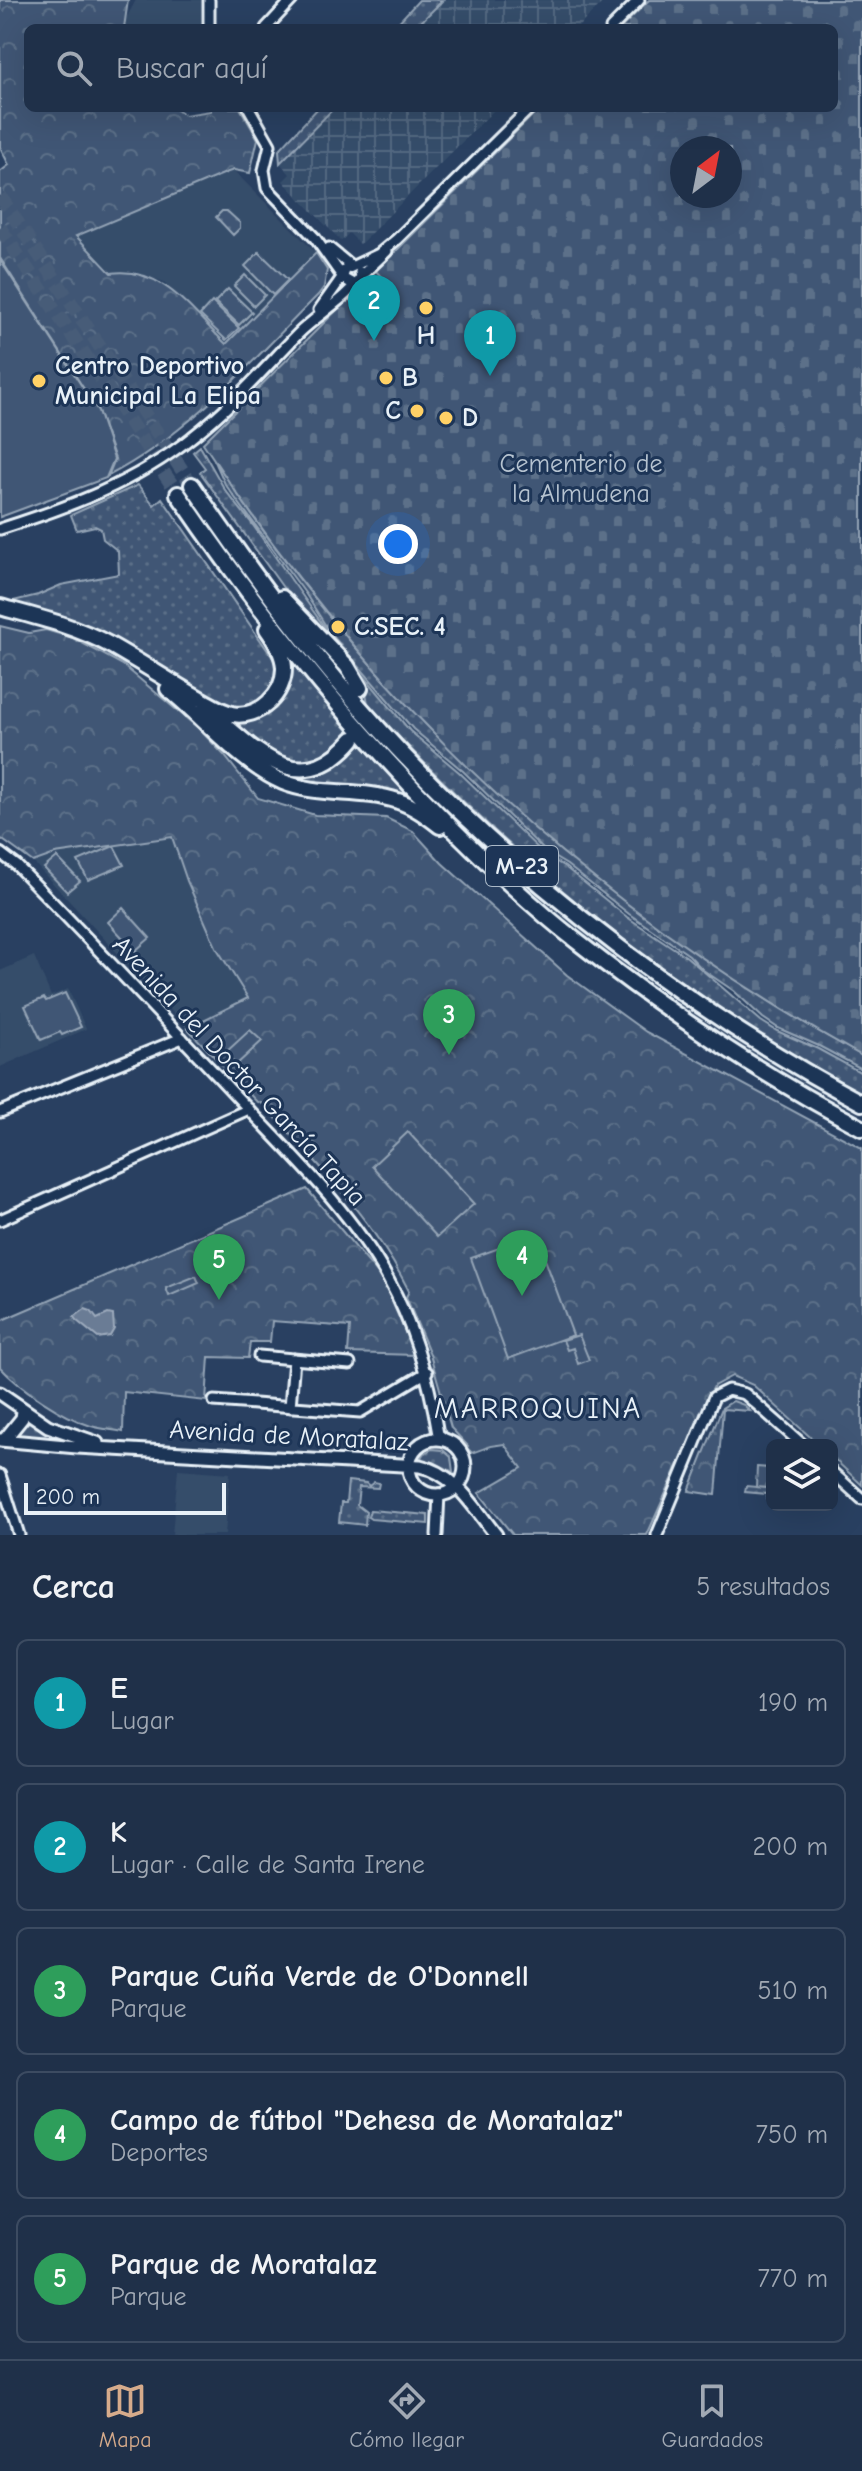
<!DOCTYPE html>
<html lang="es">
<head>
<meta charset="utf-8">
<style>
	:root { --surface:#1f3049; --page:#2c3c53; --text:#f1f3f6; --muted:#a1a9b4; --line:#3c4b61; --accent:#d6ab8b }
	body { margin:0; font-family:"Comic Neue",sans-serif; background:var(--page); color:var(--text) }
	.controls { position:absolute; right:24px; bottom:24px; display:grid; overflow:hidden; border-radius:12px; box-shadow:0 8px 32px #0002 }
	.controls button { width:72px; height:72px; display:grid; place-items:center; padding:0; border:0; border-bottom:2px solid var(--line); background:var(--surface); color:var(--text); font:40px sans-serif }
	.compass { position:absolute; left:670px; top:136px; width:72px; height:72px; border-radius:50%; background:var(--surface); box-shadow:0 8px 32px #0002; rotate:32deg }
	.scale { position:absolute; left:24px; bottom:20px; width:202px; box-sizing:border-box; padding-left:8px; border:4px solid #e8f1f8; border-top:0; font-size:22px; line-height:28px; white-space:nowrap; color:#e8f1f8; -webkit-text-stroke:6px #1d3557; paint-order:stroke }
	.you { position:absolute; left:398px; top:544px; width:28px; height:28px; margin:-20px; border:6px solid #fff; border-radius:50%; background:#1a73e8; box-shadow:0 0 0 12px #1a73e833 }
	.badge { display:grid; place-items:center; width:52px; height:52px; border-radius:50%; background:var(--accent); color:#fff; font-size:26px; font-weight:700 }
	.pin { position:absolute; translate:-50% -66px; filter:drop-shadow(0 2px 4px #0008) }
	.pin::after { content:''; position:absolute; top:42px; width:28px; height:24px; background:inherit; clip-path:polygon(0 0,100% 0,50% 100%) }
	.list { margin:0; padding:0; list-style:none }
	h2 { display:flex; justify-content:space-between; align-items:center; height:104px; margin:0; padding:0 32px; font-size:34px }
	h2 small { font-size:26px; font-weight:400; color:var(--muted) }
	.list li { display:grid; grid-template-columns:52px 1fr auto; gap:24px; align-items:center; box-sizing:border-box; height:128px; margin:0 16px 16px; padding:0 16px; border:2px solid var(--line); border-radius:12px }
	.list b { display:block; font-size:30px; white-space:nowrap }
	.list p { margin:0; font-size:26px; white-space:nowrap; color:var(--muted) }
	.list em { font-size:26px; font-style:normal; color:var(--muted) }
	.icon { flex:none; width:44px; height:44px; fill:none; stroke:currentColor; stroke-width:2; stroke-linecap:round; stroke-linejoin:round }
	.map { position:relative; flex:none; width:862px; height:1535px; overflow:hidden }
	.search { position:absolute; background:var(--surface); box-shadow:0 8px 32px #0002; left:24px; right:24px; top:24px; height:88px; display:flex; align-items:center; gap:20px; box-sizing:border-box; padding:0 28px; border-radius:12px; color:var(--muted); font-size:30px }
	.sheet { height:824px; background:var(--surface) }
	nav { display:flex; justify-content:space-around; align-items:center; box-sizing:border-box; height:112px; border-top:2px solid var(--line); background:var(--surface); font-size:22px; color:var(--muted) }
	nav a { display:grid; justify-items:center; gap:4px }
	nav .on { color:var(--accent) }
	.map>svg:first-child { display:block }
	.built { fill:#364d6b }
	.industrial { fill:url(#industrial-grid) }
	.grass { fill:url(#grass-dots); stroke:#94a4b6; stroke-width:2 }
	.cemetery { fill:url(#cemetery-stones); stroke:#94a4b6; stroke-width:2; fill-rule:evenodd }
	.park { fill:url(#park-crowns); stroke:#94a4b6; stroke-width:2 }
	.pitch { fill:#415774; stroke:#94a4b6; stroke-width:2 }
	.water { fill:#6b7c95; stroke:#9dabbd; stroke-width:2 }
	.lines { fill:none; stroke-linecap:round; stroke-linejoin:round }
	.highway-tunnel { stroke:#465b78; stroke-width:14; stroke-dasharray:14 7; stroke-linecap:butt }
	.minor-casing { stroke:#e8f1f8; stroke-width:15 }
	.major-casing { stroke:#e8f1f8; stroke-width:17 }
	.highway-casing { stroke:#e8f1f8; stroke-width:20 }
	.minor { stroke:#1d3557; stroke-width:9 }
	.major { stroke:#1d3557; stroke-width:11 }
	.highway { stroke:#1d3557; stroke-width:14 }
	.poi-dot { fill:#ffd166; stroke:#1d3557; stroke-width:3 }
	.labels { text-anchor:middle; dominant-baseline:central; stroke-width:6; stroke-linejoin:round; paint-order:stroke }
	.shield { fill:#1d3557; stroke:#abb9c8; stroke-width:2 }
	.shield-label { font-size:24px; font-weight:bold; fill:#e8f1f8 }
	.poi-label { font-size:26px; font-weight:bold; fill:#e8f1f8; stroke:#1d3557; text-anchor:start }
	.park-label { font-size:26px; fill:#b6c3d0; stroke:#1d3557 }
	.street-label { font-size:26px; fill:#e8f1f8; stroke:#1d3557 }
	.quarter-label { font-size:30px; letter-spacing:2px; fill:#e8f1f8; stroke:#1d3557 }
</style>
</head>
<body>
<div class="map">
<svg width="862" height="1535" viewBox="0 0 862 1535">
	<defs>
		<pattern id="industrial-grid" width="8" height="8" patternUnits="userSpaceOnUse" patternTransform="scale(2)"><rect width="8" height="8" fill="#364d6b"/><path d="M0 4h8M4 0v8" fill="none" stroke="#536781"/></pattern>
		<pattern id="grass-dots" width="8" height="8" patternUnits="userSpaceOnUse" patternTransform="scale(2)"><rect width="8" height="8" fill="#415774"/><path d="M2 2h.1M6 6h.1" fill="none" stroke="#5c7089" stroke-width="1.8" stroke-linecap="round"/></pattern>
		<pattern id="cemetery-stones" width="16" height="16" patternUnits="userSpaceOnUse" patternTransform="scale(2)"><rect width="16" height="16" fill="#415774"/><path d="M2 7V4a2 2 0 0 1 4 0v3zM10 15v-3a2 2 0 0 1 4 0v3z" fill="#5c7089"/></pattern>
		<pattern id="park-crowns" width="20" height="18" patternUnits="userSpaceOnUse" patternTransform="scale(2)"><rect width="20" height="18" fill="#415774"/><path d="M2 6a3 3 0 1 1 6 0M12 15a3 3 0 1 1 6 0" fill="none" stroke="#5c7089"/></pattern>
	</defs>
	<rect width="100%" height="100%" fill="#294061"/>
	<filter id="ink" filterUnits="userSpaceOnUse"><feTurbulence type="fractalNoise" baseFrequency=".0125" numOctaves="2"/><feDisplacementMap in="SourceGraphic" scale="16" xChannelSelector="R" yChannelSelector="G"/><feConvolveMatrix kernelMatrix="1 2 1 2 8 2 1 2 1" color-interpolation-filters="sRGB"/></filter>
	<g filter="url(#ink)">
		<path class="built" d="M 136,0 L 201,0 L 201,28 L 121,28 Z
			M 234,171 L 316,253 L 226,343 L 164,282 L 136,272 L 112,272 L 76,237 L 163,198 Z
			M 171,837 L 187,881 L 216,947 L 249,999 L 187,1028 L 33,862 L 55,854 Z
			M 34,956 L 51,996 L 68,989 L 86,1029 L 0,1067 L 0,971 Z
			M 178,1469 L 230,1473 L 225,1535 L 172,1535 Z"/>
		<path class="industrial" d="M 443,0 L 605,0 L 577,28 L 415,28 Z
			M 334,108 L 496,108 L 360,244 L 349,233 L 341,241 L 283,181 L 290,174 L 280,163 Z"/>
		<path class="grass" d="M 419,0 L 443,0 L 415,28 L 393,28 Z
			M 318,108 L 334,108 L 280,163 L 279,150 Z
			M 222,211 L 227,211 L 240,223 L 240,228 L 233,235 L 216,217 Z
			M 200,446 L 225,490 L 250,521 L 330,635 L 410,731 L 459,772 L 545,855 L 565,867 L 627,917 L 687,957 L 761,1021 L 777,1031 L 818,1049 L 862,1073 L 862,1094 C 809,1064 756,1034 706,999 C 581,915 470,814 368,704 L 365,687 L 284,589 L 200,472 L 205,468 L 193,452 Z
			M 214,459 C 379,712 598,909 862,1056 L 862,1069 L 819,1046 L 778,1028 L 763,1018 L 734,991 L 703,970 L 689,955 L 629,914 L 567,865 L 547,853 L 463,771 L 413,729 L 331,634 L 305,593 L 225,484 Z
			M 138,485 L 154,505 L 162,498 L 275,661 C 276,684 266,707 239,708 C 221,709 203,694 189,685 C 157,664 124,640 88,627 C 61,618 32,611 5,603 L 38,595 L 61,585 L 119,574 L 118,551 L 103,539 L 101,529 L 95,526 L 77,530 L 71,515 Z
			M 289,658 L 350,733 C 312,787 268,755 233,719 L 269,710 Z
			M 357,740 L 418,804 L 328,788 L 273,774 L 261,760 C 303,766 329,782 357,740 Z
			M 28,1419 L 75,1441 L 76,1442 L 14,1436 Z
			M 432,1449 L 443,1450 L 451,1457 L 453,1472 L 434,1462 L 420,1460 L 423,1454 Z
			M 769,1468 L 772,1469 L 772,1499 L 767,1499 L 767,1494 L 745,1492 L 746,1486 L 768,1488 Z
			M 348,1481 L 366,1483 L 369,1486 L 374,1482 L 379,1483 L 378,1488 L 359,1487 L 357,1505 L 366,1512 L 365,1525 L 339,1522 L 341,1503 L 346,1503 Z
			M 370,1510 L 428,1515 L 428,1524 L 371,1519 L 368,1517 Z"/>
		<path class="cemetery" d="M 649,0 L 862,0 L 862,1056 C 584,902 377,709 203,443 L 349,298 L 357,306 L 383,279 L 376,271 L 540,108 L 834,108 L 834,28 L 621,28 ZM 682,148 L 730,148 L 730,196 L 682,196 Z"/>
		<path class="park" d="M 0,0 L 128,0 L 124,28 L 28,28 L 28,108 L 174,108 L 185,115 L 211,111 L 211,108 L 240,108 L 258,139 L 250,173 L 234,170 L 228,172 L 76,236 L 111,273 C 163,266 191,311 226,344 L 316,253 L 327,270 L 324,287 L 318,295 C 253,360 191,433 108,476 L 115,459 L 98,411 L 0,258 L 0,172 L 9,165 L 0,147 Z
			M 0,626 L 29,633 L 46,630 L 73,638 L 123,665 L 198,728 L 224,755 L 258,798 L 315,815 L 386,818 L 413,831 L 442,863 L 567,975 L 646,1032 L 862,1148 L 862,1485 L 832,1457 L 832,1445 L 819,1445 L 753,1385 L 732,1376 L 714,1386 L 647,1535 L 513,1535 L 479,1493 L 522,1468 L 504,1444 L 491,1446 L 472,1453 L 467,1448 L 468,1446 L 451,1428 L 430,1354 L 406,1297 L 409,1291 C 373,1219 317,1163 263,1104 L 256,1101 L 187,1028 L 248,998 L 216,947 L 187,881 L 172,837 L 55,854 L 33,862 L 0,838 Z
			M 307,1189 L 383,1280 L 415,1355 L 348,1353 L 350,1327 L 272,1321 L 270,1342 L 250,1342 L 248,1358 L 209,1357 L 206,1401 L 124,1392 L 123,1432 C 113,1430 101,1429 91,1426 C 63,1417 20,1389 0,1367 L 0,1321 Z
			M 733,1401 L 744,1405 L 750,1411 L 723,1409 L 716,1495 L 689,1491 L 722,1408 Z
			M 757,1467 L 769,1468 L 768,1488 L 756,1487 Z"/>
		<path class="pitch" d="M 259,252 L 288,280 L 273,295 L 245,266 Z
			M 0,260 L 98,411 L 114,459 L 106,478 L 0,517 Z
			M 245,275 L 265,295 L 254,306 L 234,286 Z
			M 228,289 L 252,312 L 239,325 L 215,302 Z
			M 212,302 L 239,328 L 226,340 L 200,315 Z
			M 114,846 L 124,865 L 88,880 L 78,861 Z
			M 57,857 L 80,881 L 67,892 L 44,868 Z
			M 123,908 L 150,938 L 135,951 L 108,922 Z
			M 65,993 L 81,1027 L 62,1035 L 60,1032 L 41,1040 L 25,1006 L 44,998 L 46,1001 Z
			M 250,1030 L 262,1041 L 236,1065 L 225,1053 Z
			M 408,1132 L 474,1204 L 437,1237 L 372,1166 Z
			M 536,1235 L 573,1335 L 508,1359 L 471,1258 Z
			M 196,1276 L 199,1283 L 169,1296 L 166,1288 Z
			M 579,1335 L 589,1360 L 578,1364 L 573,1348 L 567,1350 L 563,1340 Z"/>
		<path class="water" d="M 85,1309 L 91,1311 L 97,1319 L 108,1314 L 113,1315 L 114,1329 L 110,1336 L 98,1338 L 76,1320 L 74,1317 Z"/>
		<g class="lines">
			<path class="highway-tunnel" d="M 0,196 L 192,485
				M 0,228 L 178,494"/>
			<defs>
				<path id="minor" d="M 209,28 L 209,0
					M 266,28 L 292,0
					M 611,28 L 639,0
					M 249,108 L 270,145 L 264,170 L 267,188 L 315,238 L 344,279 L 353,284 L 363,295
					M 329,248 L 351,266
					M 360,272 L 361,277 L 371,286
					M 361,276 L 387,251
					M 319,310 L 343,276 L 345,270 L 379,254 L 397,239 L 530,108
					M 0,529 C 69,507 135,483 192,437 C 231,407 264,369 298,334 C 317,315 346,299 361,277
					M 0,853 L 16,865 C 91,941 165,1020 238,1098 C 291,1154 351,1211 388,1279 C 415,1328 429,1379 438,1434 L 446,1440
					M 0,1112 L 182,1038
					M 0,1220 L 249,1109
					M 259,1356 L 350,1364
					M 214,1401 L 360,1412 L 427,1372
					M 290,1407 L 294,1359
					M 832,1472 L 862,1499
					M 0,1475 L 19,1535
					M 437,1535 L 439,1494
					M 657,1535 L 714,1397 L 728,1390 L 745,1394 L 803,1445"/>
				<path id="major" d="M 0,1393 L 48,1426 L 97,1443
					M 5,1439 L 22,1418 L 23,1411
					M409 1467a28 28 0 1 1 56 0a28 28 0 1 1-56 0Z
					M 0,1440 L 77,1447 L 420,1466 C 455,1473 475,1509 496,1535"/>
				<path id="highway" d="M 192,485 C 238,553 287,621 340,684 C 481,852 669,1000 862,1103
					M 178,494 C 257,610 346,721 445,821 C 488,864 531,906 579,943 C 668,1013 762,1075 862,1128
					M 282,598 L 347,666 L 360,688
					M 0,607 C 37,617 75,626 110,645 C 142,663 172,683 204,701 C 213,706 222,712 232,714 C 259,719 285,694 284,667 C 283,653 275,640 267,629
					M 168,689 C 204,717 241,764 283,782 C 320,797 361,788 398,801 C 414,806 427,816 440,826
					M 205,708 C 253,747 298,804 353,739"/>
			</defs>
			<use href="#minor" class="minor-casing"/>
			<use href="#major" class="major-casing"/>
			<use href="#highway" class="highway-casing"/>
			<use href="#minor" class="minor"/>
			<use href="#major" class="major"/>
			<use href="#highway" class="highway"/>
		</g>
	</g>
	<g class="poi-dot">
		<circle cx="426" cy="308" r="8"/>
		<circle cx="386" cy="378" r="8"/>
		<circle cx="39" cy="381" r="8"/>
		<circle cx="417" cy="411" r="8"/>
		<circle cx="446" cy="418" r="8"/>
		<circle cx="338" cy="627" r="8"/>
	</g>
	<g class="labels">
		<rect class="shield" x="486" y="846" width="72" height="40" rx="6"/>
		<g class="shield-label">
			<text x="522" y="866">M-23</text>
		</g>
		<g class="poi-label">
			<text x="426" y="336" text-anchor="middle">H</text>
			<text x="55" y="366">Centro Deportivo<tspan x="55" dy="30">Municipal La Elipa</tspan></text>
			<text x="402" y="378">B</text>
			<text x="401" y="411" text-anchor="end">C</text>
			<text x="462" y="418">D</text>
			<text x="354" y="627">C.SEC. 4</text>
		</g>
		<g class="park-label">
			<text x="581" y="464">Cementerio de<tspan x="581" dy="30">la Almudena</tspan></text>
		</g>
		<g class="street-label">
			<text transform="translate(239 1071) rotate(47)">Avenida del Doctor García Tapia</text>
			<text transform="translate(289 1436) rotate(3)">Avenida de Moratalaz</text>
		</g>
		<g class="quarter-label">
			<text x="538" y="1408">MARROQUINA</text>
		</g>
	</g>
</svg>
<div class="controls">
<button><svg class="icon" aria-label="layers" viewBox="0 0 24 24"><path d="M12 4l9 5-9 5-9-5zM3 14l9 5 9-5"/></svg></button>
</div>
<svg class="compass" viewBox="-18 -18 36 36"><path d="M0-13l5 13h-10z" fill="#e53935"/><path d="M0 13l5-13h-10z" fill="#a1a9b4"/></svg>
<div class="scale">200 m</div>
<div class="you"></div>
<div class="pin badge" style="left:490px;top:376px;background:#0f9aa8">1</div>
<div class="pin badge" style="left:374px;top:341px;background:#0f9aa8">2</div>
<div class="pin badge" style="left:449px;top:1055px;background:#2e9e5b">3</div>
<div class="pin badge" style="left:522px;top:1296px;background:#2e9e5b">4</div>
<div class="pin badge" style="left:219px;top:1300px;background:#2e9e5b">5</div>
<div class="search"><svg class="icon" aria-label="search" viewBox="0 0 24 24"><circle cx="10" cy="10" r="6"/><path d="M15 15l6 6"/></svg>Buscar aquí</div>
</div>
<section class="sheet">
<h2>Cerca<small>5 resultados</small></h2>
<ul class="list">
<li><span class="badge" style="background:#0f9aa8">1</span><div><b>E</b><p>Lugar</p></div><em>190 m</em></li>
<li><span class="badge" style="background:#0f9aa8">2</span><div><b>K</b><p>Lugar · Calle de Santa Irene</p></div><em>200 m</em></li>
<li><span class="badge" style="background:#2e9e5b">3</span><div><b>Parque Cuña Verde de O'Donnell</b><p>Parque</p></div><em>510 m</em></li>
<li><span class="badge" style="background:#2e9e5b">4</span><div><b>Campo de fútbol &quot;Dehesa de Moratalaz&quot;</b><p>Deportes</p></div><em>750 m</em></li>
<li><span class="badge" style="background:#2e9e5b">5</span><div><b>Parque de Moratalaz</b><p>Parque</p></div><em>770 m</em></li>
</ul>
</section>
<nav>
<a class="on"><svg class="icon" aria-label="map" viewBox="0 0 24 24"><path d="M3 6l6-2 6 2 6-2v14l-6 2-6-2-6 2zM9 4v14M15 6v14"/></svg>Mapa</a>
<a><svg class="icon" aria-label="directions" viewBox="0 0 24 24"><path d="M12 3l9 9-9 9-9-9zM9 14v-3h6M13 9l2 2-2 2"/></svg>Cómo llegar</a>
<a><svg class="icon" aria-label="saved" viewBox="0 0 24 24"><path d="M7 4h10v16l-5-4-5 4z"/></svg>Guardados</a>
</nav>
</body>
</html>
